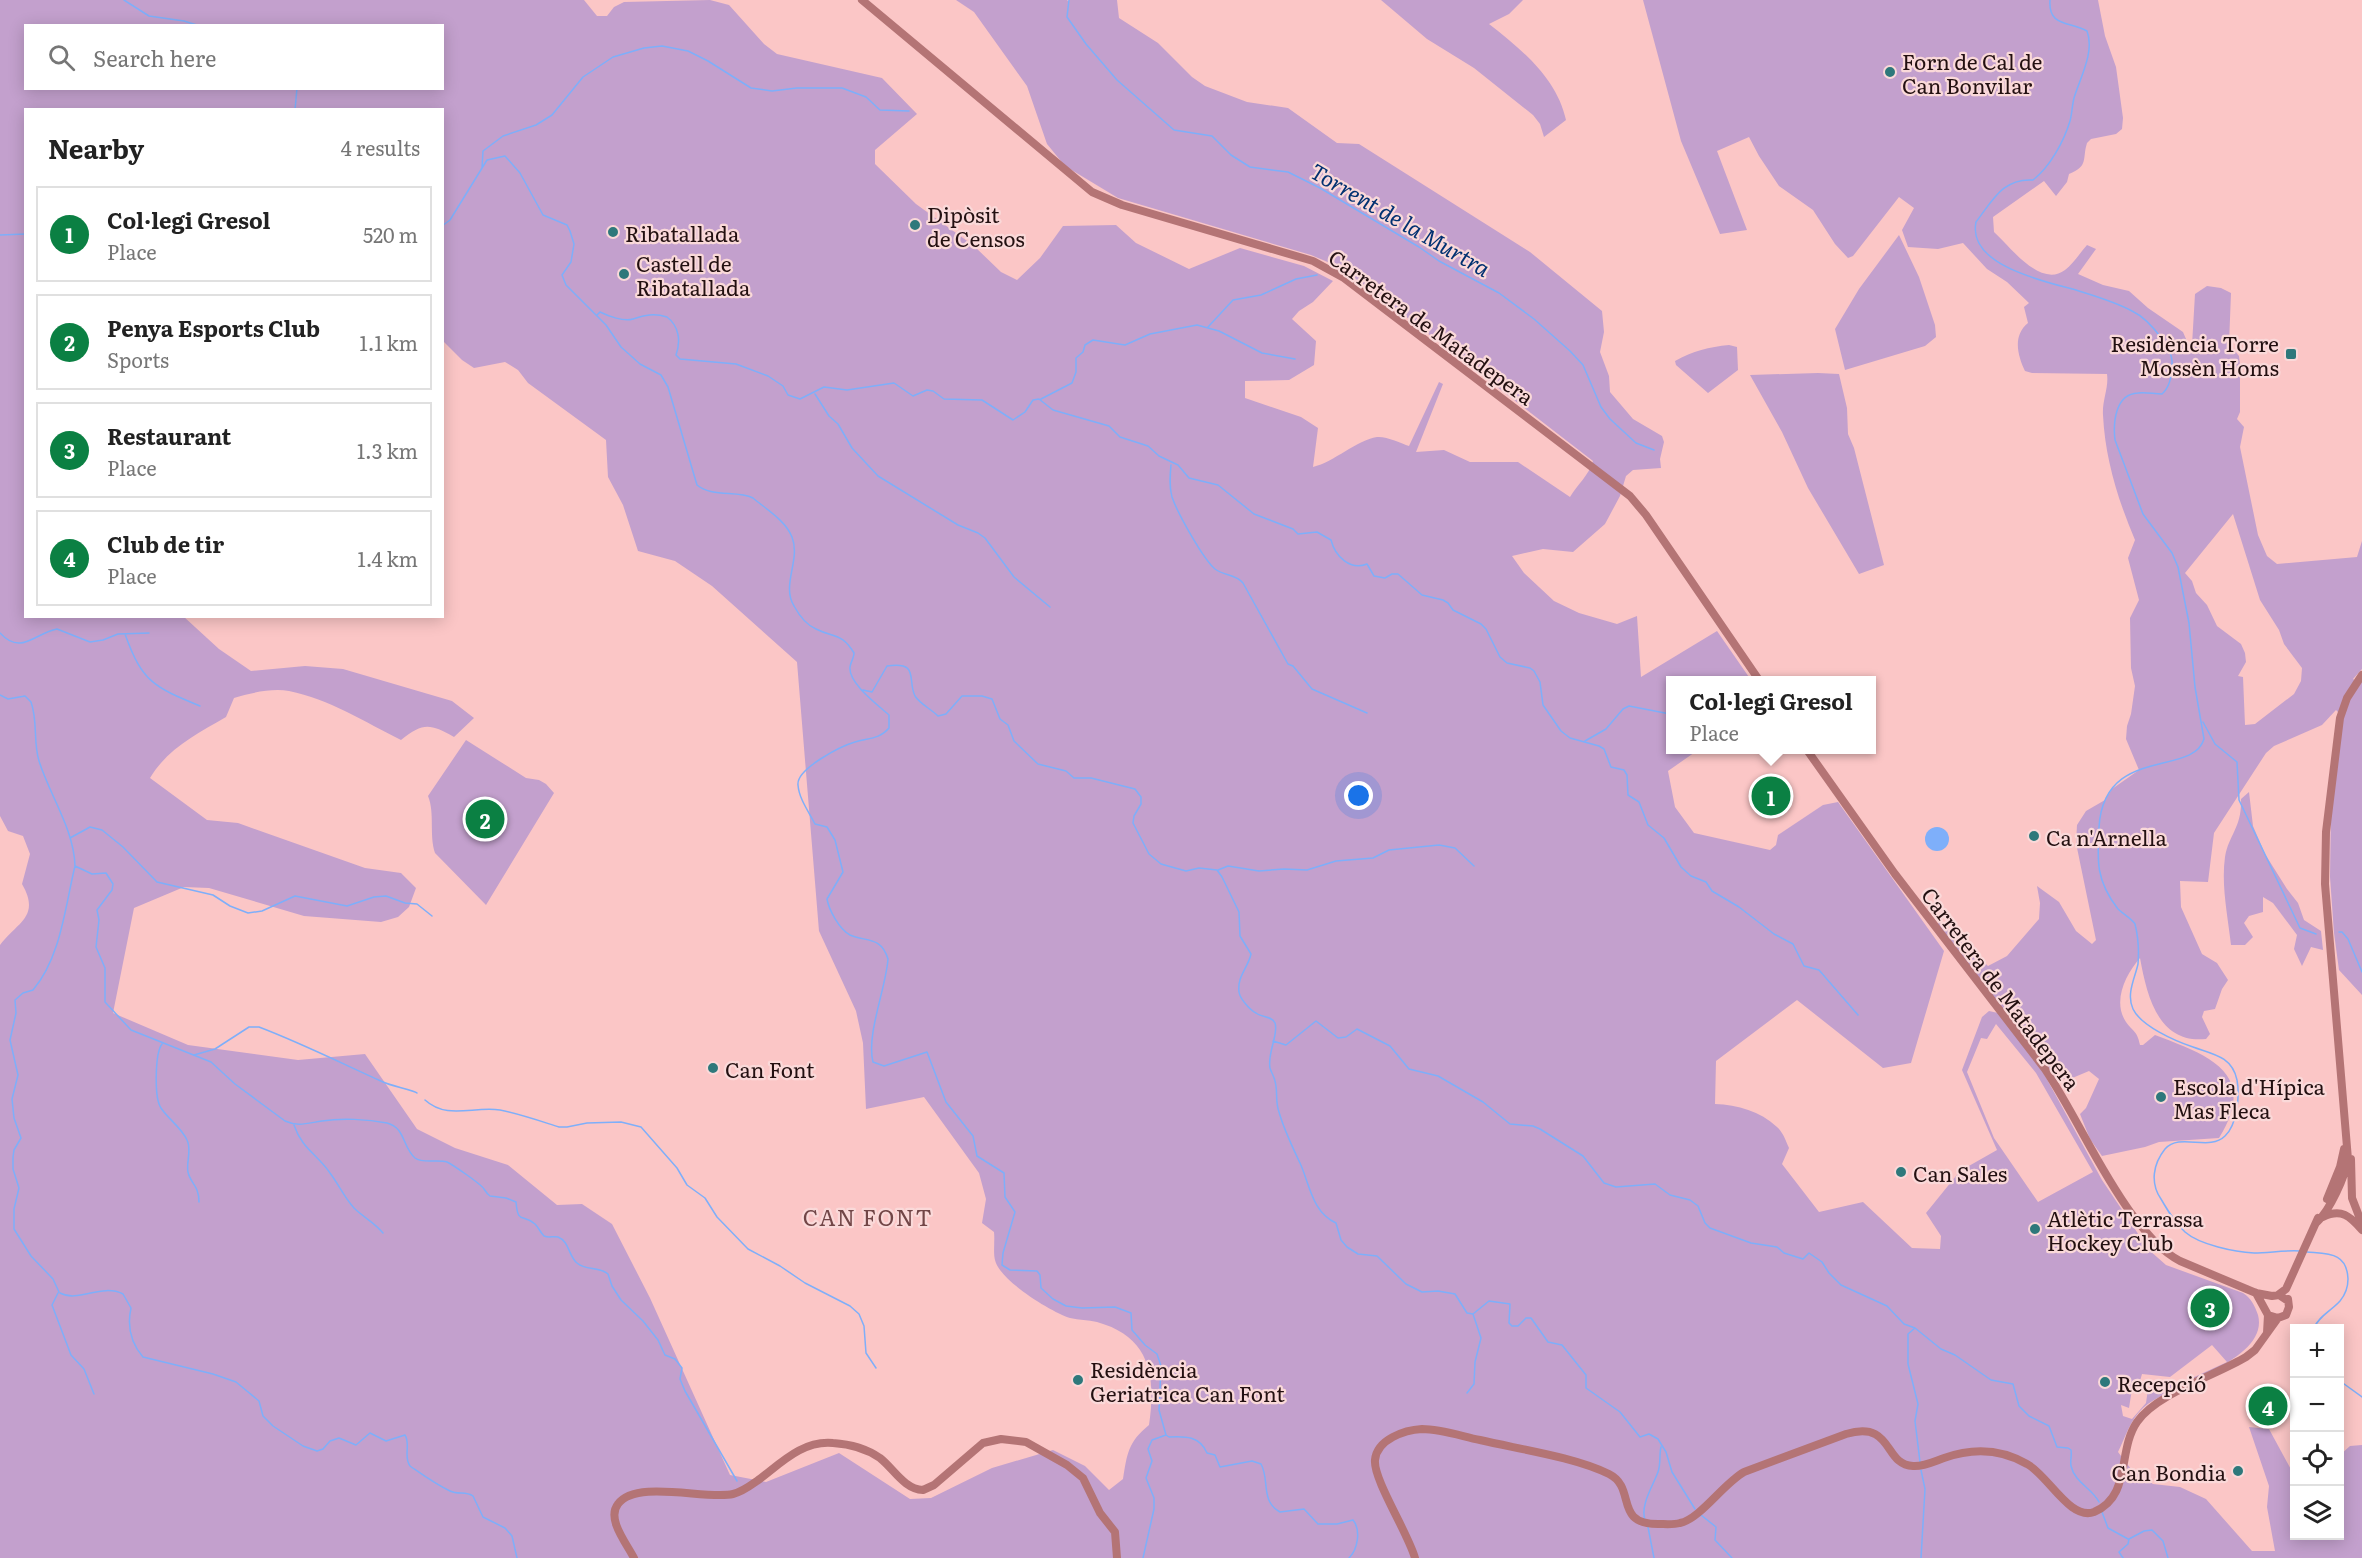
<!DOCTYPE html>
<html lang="en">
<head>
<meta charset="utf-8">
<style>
	:root { --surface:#fff; --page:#f2f2f2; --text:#222; --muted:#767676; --line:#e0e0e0; --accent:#0b8043 }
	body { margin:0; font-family:Literata,serif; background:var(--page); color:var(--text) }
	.controls { position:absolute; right:18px; bottom:18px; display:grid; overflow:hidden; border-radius:0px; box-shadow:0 3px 15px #0003 }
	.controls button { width:54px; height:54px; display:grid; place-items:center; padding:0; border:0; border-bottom:2px solid var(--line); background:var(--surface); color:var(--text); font:30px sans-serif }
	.you { position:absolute; left:1359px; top:796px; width:21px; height:21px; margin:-15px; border:4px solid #fff; border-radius:50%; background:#1a73e8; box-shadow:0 0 0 9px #1a73e833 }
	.badge { display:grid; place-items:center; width:39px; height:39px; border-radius:50%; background:var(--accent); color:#fff; font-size:20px; font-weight:700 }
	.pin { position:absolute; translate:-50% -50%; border:3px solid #fff; box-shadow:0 2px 6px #0006 }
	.popup { position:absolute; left:1666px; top:676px; width:210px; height:78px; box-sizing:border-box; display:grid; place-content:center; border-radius:0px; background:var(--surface); filter:drop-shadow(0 2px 4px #0005); font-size:20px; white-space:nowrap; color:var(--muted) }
	.popup b { font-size:22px; color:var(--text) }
	.popup::after { content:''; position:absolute; left:50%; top:100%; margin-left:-12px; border:12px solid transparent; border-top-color:var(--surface) }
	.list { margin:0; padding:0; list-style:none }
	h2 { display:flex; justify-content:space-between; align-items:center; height:78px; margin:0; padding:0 24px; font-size:26px }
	h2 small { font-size:20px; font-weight:400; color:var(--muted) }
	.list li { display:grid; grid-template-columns:39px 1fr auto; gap:18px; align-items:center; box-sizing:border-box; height:96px; margin:0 12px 12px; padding:0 12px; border:2px solid var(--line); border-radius:0px }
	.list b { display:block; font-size:22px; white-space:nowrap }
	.list p { margin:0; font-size:20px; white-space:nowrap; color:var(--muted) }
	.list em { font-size:20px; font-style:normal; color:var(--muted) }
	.icon { flex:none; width:33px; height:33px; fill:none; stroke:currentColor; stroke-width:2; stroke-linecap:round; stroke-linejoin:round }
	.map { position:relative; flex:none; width:2362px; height:1558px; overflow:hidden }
	.search { position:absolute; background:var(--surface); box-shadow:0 3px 15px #0003; left:24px; top:24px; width:420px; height:66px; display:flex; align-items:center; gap:15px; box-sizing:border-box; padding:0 21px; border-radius:0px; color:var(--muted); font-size:22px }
	.panel { position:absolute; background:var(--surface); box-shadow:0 3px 15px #0003; left:24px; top:108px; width:420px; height:510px; border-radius:0px }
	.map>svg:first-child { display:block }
	.green { fill:#c3a0cd; fill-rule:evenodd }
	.water { fill:#7eaffa }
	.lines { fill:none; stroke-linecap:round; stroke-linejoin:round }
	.stream { stroke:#7eaffa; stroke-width:1.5 }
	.minor { stroke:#b47475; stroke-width:8 }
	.poi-dot { fill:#2e787b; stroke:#fad9d9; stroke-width:2 }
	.labels { text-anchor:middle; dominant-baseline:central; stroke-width:4.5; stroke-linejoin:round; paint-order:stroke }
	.poi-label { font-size:21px; fill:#231011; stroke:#fad9d9; text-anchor:start }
	.street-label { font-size:21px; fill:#231011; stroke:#fad9d9 }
	.water-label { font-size:22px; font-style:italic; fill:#023171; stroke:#fad9d9 }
	.neighbourhood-label { font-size:22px; letter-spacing:1.5px; fill:#724647; stroke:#fad9d9 }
</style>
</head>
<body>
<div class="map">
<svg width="2362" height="1558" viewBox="0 0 2362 1558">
	<rect width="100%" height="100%" fill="#fbc6c6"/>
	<path class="green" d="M 0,0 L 584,0 L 597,16 L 607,16 L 614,7 L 624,2 L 710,0 L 729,5 L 764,44 L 777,54 L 882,78 L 917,114 L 875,150 L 875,164 L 916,204 L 974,246 L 1001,272 L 1017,280 L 1040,258 L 1063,226 L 1116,225 L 1136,243 L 1189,269 L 1240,248 L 1304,266 L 1333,281 L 1313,302 L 1299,311 L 1292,319 L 1316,341 L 1314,365 L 1289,380 L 1245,381 L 1245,398 L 1301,417 L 1318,428 L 1313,467 C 1334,462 1357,440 1377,437 C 1386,436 1401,443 1409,446 L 1439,382 L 1443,384 L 1416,452 L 1444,450 L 1470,462 L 1518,462 L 1570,497 C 1578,484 1589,475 1593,461 L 1370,289 L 1330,263 L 1311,255 L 1118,198 L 1065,166 L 1047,144 L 1027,86 L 974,12 L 956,0 L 1067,0 L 1069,2 L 1069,0 L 1117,0 L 1119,18 L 1158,43 L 1192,77 L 1205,86 L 1247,102 L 1288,108 L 1337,143 L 1359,144 L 1530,252 L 1602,311 L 1604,332 L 1600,352 L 1609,376 L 1610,392 L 1633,419 L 1662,436 L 1664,442 L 1660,459 L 1661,468 L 1633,470 L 1626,476 L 1620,496 L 1605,524 L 1573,552 L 1543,549 L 1512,556 L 1524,573 L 1554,601 L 1579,613 L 1617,624 L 1637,616 L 1641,677 L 1717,631 L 1751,680 L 1670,680 L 1670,750 L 1698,750 L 1668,771 L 1675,807 L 1694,833 L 1770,850 L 1776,845 L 1778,835 L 1823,805 L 1838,802 L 1944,951 L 1911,1063 L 1883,1068 L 1797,1000 L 1716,1061 L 1715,1104 C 1738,1105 1760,1111 1777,1127 C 1783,1132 1786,1141 1789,1148 L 1782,1164 L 1819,1212 L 1863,1202 L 1912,1248 L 1940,1249 L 1941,1236 L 1926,1213 L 1960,1171 L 1997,1150 L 1962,1070 L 1982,1017 L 1989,1011 L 1998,1013 L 2043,1072 L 2102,1180 L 2149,1250 L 2166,1265 L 2243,1293 C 2251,1298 2255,1306 2258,1315 C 2270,1361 2169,1384 2143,1408 C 2130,1420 2126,1436 2118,1452 L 2131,1469 L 2153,1484 L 2180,1487 L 2206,1499 L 2252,1551 L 2275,1551 L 2267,1507 L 2269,1486 L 2249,1427 L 2269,1429 L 2294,1475 L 2294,1536 L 2340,1536 L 2340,1455 L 2350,1446 L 2362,1445 L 2362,1558 L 0,1558 L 0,945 C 17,922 41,917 22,884 L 30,854 L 23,836 L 8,831 L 0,816 ZM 26,26 L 442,26 L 442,88 L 26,88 ZM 26,110 L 442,110 L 443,341 L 462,360 L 474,368 L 505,362 L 518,370 L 528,383 L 606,440 L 608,477 L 623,505 L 638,551 L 675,561 L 712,586 L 797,662 L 819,931 L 856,1011 L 863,1043 L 866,1109 L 924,1097 L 979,1173 L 986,1199 L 982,1223 L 994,1232 C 995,1241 993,1252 995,1260 C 999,1280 1051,1312 1070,1318 C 1079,1320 1088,1320 1097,1322 C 1151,1337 1156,1377 1149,1425 C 1128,1442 1127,1454 1123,1479 L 1109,1490 L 1085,1466 L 1053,1450 L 992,1468 L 931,1498 L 910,1499 L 839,1453 L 766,1482 L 730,1475 L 650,1298 L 612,1224 L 582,1204 L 557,1205 L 508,1165 L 455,1148 L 417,1129 L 365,1054 L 298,1060 L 188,1045 L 113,1013 L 134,908 L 184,887 L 209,888 L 304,916 L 381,922 L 398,917 L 409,907 L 416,888 L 401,873 L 365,868 L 238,823 L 207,820 L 150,778 C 168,748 197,734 226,717 L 234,698 C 250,693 272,688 289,691 C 329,699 365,722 401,740 C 423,723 429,723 454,737 L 474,718 L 452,701 L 343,669 L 305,666 L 251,671 L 219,649 L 183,616 L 26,616 ZM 1996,1024 L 2036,1073 L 2093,1172 L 2038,1202 L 1994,1138 L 1967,1072 L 1981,1038 L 1987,1039 ZM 2212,1345 L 2227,1362 L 2177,1385 L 2161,1383 L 2148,1389 L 2146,1403 L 2132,1419 L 2123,1416 L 2121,1405 L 2129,1408 L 2132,1389 L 2140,1381 L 2142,1374 L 2170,1377 Z
		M 1381,0 L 1523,0 L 1509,14 L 1489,24 C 1521,49 1557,78 1566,120 L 1544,137 L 1540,124 L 1533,115 L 1474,68 L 1427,39 Z
		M 1643,0 L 2098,0 L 2105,36 L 2116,67 L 2123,118 L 2122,129 L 2116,134 L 2091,139 L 2087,143 C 2082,159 2089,166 2069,174 L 2067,182 L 2056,196 L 2044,181 L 1993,217 L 1994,232 C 2009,245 2040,289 2065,270 C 2073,264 2080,253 2087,245 L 2096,249 L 2078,274 L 2103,285 L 2129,291 L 2148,308 L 2183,332 L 2189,346 L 2192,345 L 2195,294 L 2207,286 L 2221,288 L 2231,293 L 2229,344 L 2239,356 L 2240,365 L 2240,412 L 2237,419 L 2244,427 L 2240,447 L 2258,535 L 2267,556 L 2277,564 L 2357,557 L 2362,541 L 2362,669 L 2353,679 L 2360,683 L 2362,681 L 2362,995 L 2339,970 L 2334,933 L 2330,877 L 2331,808 L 2341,715 L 2336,710 L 2322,725 L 2274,746 L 2266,753 L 2214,833 L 2208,882 L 2180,881 L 2181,907 L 2202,954 L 2217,963 L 2228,980 L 2222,989 L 2215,1009 L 2204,1011 L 2202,1017 L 2210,1034 L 2206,1039 C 2158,1044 2147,996 2140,958 C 2126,974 2112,1001 2126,1022 C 2133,1032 2137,1030 2140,1045 L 2143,1045 L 2155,1035 C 2207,1055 2260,1072 2219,1138 L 2159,1142 L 2145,1147 L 2102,1156 L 2090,1139 L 2080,1114 L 2086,1108 L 2099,1079 L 2089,1071 L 2070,1079 L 2055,1079 L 1937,926 L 1939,920 L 1988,966 L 2007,956 L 2039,919 L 2040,903 L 2037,886 L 2059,902 L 2076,931 L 2092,944 L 2096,940 L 2076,843 L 2077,825 L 2086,811 L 2105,800 L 2112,789 L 2139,770 L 2126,739 L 2127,726 L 2131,714 L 2135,686 L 2131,668 L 2130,618 L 2139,600 L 2128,558 L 2135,540 C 2118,500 2105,458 2103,415 C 2102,400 2109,388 2107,374 L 2032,373 L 2025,371 C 2018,356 2012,336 2028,323 L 2024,307 L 2029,303 L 2007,282 L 1987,269 L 1963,243 L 1938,249 L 1908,247 L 1902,230 L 1914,208 L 1899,197 L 1853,256 L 1848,258 L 1835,244 L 1813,210 L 1779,186 L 1759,156 L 1749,137 L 1717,151 L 1747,230 L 1720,234 L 1681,141 ZM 2233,514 L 2260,600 L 2279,630 L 2284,644 L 2302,668 L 2301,681 L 2294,694 L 2255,724 L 2245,725 L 2243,677 L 2238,676 L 2246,662 L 2245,653 L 2241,644 L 2217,626 L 2207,605 L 2196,593 L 2192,581 L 2185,573 Z
		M 1899,235 L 1919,277 L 1935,325 L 1936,337 L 1925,346 L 1845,370 L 1835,329 L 1859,289 Z
		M 1729,345 L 1737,347 L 1738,370 L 1708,393 L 1676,365 L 1675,361 C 1693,351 1709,347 1729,345 Z
		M 1818,373 L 1839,374 L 1847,408 L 1848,434 L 1854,448 L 1884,565 L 1859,574 L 1808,488 L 1782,432 L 1750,375 Z
		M 466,740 L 526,778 L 539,780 L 546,784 L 554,793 L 486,905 L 435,853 C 429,835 435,813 428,796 Z
		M 2249,792 L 2253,826 L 2265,854 L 2287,889 L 2298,903 L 2304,920 L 2321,931 L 2323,950 L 2311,947 L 2302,966 L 2294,949 L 2297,935 L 2273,903 L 2263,897 L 2263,912 L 2249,916 L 2244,923 L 2253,937 L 2245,945 L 2231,945 C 2228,917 2221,886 2225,857 C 2229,834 2242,828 2241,799 Z"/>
	<path class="water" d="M1925 839a12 12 0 1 1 24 0a12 12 0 1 1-24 0Z"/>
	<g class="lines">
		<path class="stream" d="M 124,0 L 149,16 L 184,21 L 200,26
			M 1069,0 L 1067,17 L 1086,44 L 1117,80 L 1174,130 L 1212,136 L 1231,155 L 1250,167 L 1288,172 L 1320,188 L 1419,247 L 1439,261 L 1499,293 L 1534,319 L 1570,351 L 1583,365 L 1601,407 L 1610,419 L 1636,443 L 1654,450
			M 2050,0 C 2048,27 2069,21 2087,31 C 2095,52 2080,78 2074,98 C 2072,106 2072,114 2070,121 C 2064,141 2050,167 2033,180 C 2003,178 1993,200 1976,222 C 1967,266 2047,282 2076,290 C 2095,296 2116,302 2132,311 C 2145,317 2154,328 2162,339 C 2167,347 2173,355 2172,364 C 2172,374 2170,387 2162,394 C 2154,394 2146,392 2138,393 C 2115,394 2113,423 2115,440 L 2143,514 L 2172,553 L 2178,567 L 2189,623 L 2195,687 L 2204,739 C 2193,777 2104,745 2099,827 C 2097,861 2096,881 2118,909 C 2123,914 2131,918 2135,924 C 2138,936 2139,952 2138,964 C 2135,978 2126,994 2133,1009 C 2141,1026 2175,1041 2193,1047 C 2212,1054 2232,1056 2237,1080 C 2240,1096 2237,1125 2225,1136 C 2209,1152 2180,1132 2165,1149 C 2153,1164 2150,1183 2161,1199 C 2168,1211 2175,1223 2185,1232 C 2200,1245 2235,1252 2254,1253 C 2269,1253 2284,1250 2300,1251
			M 295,110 L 297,88
			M 482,168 L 483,151 L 503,136 L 536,125 L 552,115 L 583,77 L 613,57 L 644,48 L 662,46 L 688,51 L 708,61 L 751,88 L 772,91 L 797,88 L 842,88 L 866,97 L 880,110 L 909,111
			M 442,226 L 450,220 L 487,160 L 505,156 L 520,173 L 543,215 L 567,225 L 570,231 L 574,244 L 571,262 L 562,275 L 566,285 L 606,325 L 621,347 L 640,364 L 661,375 L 668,387 L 697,485 C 713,498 736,490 753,498 C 766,509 786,521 792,537 C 801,560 781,585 794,606 C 799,615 806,625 816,629 C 834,638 842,633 854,653 C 854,658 851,661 850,667 C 848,683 878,705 889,715 L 889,728 C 880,739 869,738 855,742 C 841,746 796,769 798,785 C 799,799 809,812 815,824 L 827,827 L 835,840 L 843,872 L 827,899 C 829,910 839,929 850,935 C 866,942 881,936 888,959 C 886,988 866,1035 873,1062 L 884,1066 L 927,1052 L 946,1102 L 973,1136 L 977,1156 L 1004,1173 L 1005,1197 L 1015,1212 L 1003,1253 L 1002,1265 L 1010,1270 L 1037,1271 L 1040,1275 L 1041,1288 L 1053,1299 L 1066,1306 L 1082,1308 L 1115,1307 L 1131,1313 L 1132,1330 L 1145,1345 L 1157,1354 L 1161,1366 L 1159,1410 L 1166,1435 L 1152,1440 L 1148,1449 L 1152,1461 L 1146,1478 L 1154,1498 L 1154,1509 L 1143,1558
			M 0,235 L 26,234
			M 597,315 L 600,312 C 608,316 624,322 633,319 C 645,315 654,313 667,317 C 679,326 681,341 676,355 L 680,359 L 736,364 L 768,376 L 783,386 L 788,395 L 800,399 L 824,387 L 847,390 L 894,383 L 913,396 L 927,390 L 933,391 L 944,399 L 982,400 L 1013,420 L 1025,412 L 1033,400 L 1039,399 L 1053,410 L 1109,426 L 1120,437 L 1148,446 L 1159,456 L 1178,465 L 1189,478 L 1218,485 L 1254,514 L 1293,529 L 1298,534 L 1317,532 L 1331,540 C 1335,556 1350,571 1367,564 L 1374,576 L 1385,578 L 1392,574 L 1398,574 L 1422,595 L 1443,600 L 1448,603 L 1453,610 L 1481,624 L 1486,629 L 1500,657 L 1507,663 L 1530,668 L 1534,671 L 1540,682 L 1543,705 L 1561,731 L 1570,738 L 1599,746 L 1604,749 L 1611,767 L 1624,770 L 1627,775 L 1628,795 L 1639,802 L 1648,825 L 1664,838 L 1681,867 L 1691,876 L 1706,882 L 1712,891 L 1739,907 L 1774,934 L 1793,944 L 1804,966 L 1819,970 L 1858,1015
			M 1208,327 L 1233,300 L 1261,295 L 1296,279 L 1317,275
			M 815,394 L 829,416 L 838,424 L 852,448 L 878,476 L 958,525 L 978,533 L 985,538 L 1014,577 L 1050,607
			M 1041,399 L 1072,383 L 1076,372 L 1076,358 L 1083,352 L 1085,345 L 1093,340 L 1125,345 L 1150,334 L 1197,325 L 1219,331 L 1262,353 L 1295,359
			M 1171,465 C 1170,476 1169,486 1172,497 C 1177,512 1203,559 1215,569 C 1224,576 1236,574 1243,583 L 1288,664 L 1293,666 L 1312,689 L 1367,713
			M 0,633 C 21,656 35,633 57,629 L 90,642 L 103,640 L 118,634 L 149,633
			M 125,634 C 142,682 154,687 200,706
			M 863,690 L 872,692 L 887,666 C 920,661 907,680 915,696 C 920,704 931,709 938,716 L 946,714 L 962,696 L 982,696 L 992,699 L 1000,719 L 1008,725 L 1014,741 L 1038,764 L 1066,771 L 1074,778 L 1091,778 L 1135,789 L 1141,797 L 1141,804 L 1134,816 L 1133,823 L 1149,854 L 1161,864 L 1186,871 L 1199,868 L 1217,870 L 1222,877 L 1239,912 L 1240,936 L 1251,954 C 1248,968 1237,976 1239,992 C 1240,999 1250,1010 1256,1013 C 1262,1018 1271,1015 1275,1023 C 1279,1034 1267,1053 1270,1068 C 1271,1072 1274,1076 1275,1081 C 1278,1091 1275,1102 1279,1112 C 1284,1130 1292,1146 1300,1163 C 1310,1185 1312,1212 1336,1223 L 1341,1240 L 1347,1247 L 1358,1254 L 1377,1256 L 1406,1284 L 1422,1292 L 1438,1291 L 1455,1294 L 1467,1313 L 1473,1314 L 1489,1301 L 1510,1304 L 1509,1323 L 1512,1326 L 1518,1326 L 1526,1318 L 1531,1318 L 1548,1342 L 1562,1345 L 1586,1375 L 1586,1388 L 1620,1412 L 1640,1437 L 1649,1434 L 1658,1439 L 1666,1452 L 1672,1472 L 1695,1509
			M 0,695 L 8,699 L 25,696 L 31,702 C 38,721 33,742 39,761 C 50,796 74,829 75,866 C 65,907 61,957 33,990 L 23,993 L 15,1000 L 16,1013 L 10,1040 L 18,1075 L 12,1099 L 14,1118 L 21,1138 L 14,1150 L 13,1157 L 13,1169 L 19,1188 L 14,1209 L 14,1229 L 31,1256 L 53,1279 L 59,1292
			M 2203,722 L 2215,744 L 2237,762 L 2239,800 L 2300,928 L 2316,934
			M 1585,741 L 1606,729 L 1623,709 L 1629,706 L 1670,714
			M 70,838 L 90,827 L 102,830 L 123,847 L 157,882 L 213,895 L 230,906 L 248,913 L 262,911 L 295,896 L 347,906 L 374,897 L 386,896 L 405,903 L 417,904 L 432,916
			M 75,866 L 92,874 L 106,873 L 113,884 L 112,890 L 97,910 L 99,920 L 96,947 L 105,968 L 105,1002 L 131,1030 L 211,1062 L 235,1084 L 285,1121 C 298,1127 308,1123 322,1121 C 341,1118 367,1119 387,1123 C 406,1128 402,1147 415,1158 C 423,1164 437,1159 447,1162 C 453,1165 481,1184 484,1189 C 486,1192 487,1194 490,1196 L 506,1198 L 516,1202 C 518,1225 522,1213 535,1224 C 539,1228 540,1232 544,1236 C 549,1238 553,1236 558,1237 C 569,1241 569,1257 577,1263 C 586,1271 599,1266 608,1274 L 612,1286 L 621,1300 L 643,1321 L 658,1340 L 665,1355 L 675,1359 L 682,1368 L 680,1379 L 685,1391 L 737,1481
			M 1218,870 L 1228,866 L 1259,871 L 1284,869 L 1307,870 L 1336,861 L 1373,858 L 1389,850 L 1439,845 L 1455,848 L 1474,866
			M 2339,932 L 2342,932 L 2348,939 L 2362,972
			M 1273,1041 L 1286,1045 L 1316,1021 L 1338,1038 L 1346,1037 L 1357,1029 L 1390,1046 L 1409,1069 L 1438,1076 L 1483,1102 L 1510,1124 L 1533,1126 L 1540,1129 L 1583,1156 L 1604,1183 L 1616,1187 L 1655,1184 L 1670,1195 L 1690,1200 L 1698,1206 L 1705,1223 L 1710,1228 L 1751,1243 L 1777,1247 L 1784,1253 L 1803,1259 L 1809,1253 L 1822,1262 L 1829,1273 L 1841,1285 L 1887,1306 L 1904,1324 L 1915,1328 L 1941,1349 L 1955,1355 L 1991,1380 L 2013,1384 L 2019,1406 L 2029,1416 L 2049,1426 L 2057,1447 L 2068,1448 L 2071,1450 C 2072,1456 2070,1460 2071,1466 C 2075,1483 2092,1488 2099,1502
			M 162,1044 C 155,1053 154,1098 161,1108 C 168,1119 181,1127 187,1140 C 192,1150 186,1162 188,1172 C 190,1183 199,1185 199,1202
			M 194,1055 L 215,1049 L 249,1027 L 259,1027 C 301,1043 341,1063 383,1082 C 391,1086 414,1090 417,1093
			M 425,1100 C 447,1120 473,1106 500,1110 C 520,1114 540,1121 559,1127 L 567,1127 L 587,1123 L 621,1122 L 641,1127 L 677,1168 L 687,1185 L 705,1198 L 717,1217 L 748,1249 L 780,1266 L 805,1283 L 850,1306 L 859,1314 L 864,1326 L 866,1353 L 876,1368
			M 294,1125 C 302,1149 317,1154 330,1173 C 339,1185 344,1197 354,1208 C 363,1217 374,1222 383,1233
			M 2307,1252 C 2328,1254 2347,1252 2348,1279 C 2348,1287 2345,1295 2340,1301 C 2331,1311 2319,1316 2314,1328
			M 58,1293 L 52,1305 L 71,1355 L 84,1369 L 94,1394
			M 60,1293 C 79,1303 101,1283 123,1294 L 131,1308 C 127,1326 131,1343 143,1357 L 213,1374 L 236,1382 L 259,1401 L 263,1416 L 273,1426 L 303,1446 L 317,1451 L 323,1449 L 330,1441 L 339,1438 L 356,1445 L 370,1433 L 386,1441 L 405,1435 C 411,1445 403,1456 410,1466 C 423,1475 435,1484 450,1491 C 458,1495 466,1491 473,1496 L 483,1517 L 505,1528 L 512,1536 L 517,1558
			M 1915,1328 L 1908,1334 L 1908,1364 L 1918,1404 L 1915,1421 L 1920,1462
			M 2340,1381 L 2362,1397
			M 1467,1393 L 1474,1384 L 1475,1362 L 1481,1338 L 1473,1314
			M 1166,1435 L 1169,1437 C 1185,1436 1200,1436 1207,1453 L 1215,1455 L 1220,1467 L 1252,1461 L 1261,1464 C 1270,1480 1260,1501 1280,1512 L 1304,1509 L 1318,1524 L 1337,1524 L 1353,1520 C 1361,1530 1358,1549 1349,1558
			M 2102,1512 L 2108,1528 L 2128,1539
			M 1701,1515 L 1716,1527 L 1715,1540 L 1732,1558
			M 1645,1520 C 1640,1505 1653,1486 1658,1472 C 1661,1464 1659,1455 1661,1447
			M 1648,1527 L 1654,1558
			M 1921,1558 L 1925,1489 L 1921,1470
			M 2123,1558 L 2119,1552 L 2128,1544 L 2129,1539 L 2144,1531 L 2152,1530 L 2163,1541 L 2168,1558"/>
		<path class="minor" d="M 862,0 L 1092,192 L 1122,205 L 1313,261 L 1344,278 L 1630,496 L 1646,515 L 1759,680
			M 1807,750 L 1895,874 L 2045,1069 C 2076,1116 2097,1166 2131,1213 C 2146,1232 2159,1250 2180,1261 L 2256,1293 L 2272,1296 L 2279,1295 L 2288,1301
			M 2351,1159 L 2352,1198 L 2362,1224
			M 2327,1199 L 2340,1167 L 2344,1149
			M 2323,1217 C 2341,1208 2350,1216 2362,1230
			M 2317,1222 C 2330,1210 2345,1177 2348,1159 L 2325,884 L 2326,832 L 2340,718 L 2347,698 L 2362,675
			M 2256,1293 L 2268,1315 L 2267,1333
			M 2278,1295 L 2286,1289 L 2318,1218
			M 2268,1315 L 2278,1318 L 2286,1315 L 2289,1307 L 2288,1299
			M 634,1558 C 627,1544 606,1519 618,1504 C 636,1479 706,1500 733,1494 C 742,1492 750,1486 757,1481 C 780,1464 802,1440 833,1443 C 849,1444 867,1449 880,1458 C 894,1469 904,1489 923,1490 L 934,1485 L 983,1443 L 1001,1439 L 1026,1442 L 1067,1465 L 1083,1478 L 1100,1513 L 1115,1532 L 1117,1558
			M 1415,1558 C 1408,1533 1373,1479 1375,1460 C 1377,1439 1405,1430 1422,1429 C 1441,1429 1461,1436 1480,1440 C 1518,1449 1575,1457 1609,1474 C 1637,1488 1613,1524 1658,1524 C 1665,1524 1673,1525 1680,1523 C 1700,1519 1723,1484 1744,1472 L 1846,1434 C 1894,1420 1883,1465 1913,1466 C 1923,1467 1935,1461 1944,1458 C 1972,1448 2001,1449 2027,1464 C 2048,1475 2070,1521 2094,1512 C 2132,1496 2117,1451 2137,1422 C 2156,1394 2216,1375 2246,1357 L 2255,1350 L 2278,1318"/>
	</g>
	<g class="poi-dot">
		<circle cx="1890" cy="72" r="6"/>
		<circle cx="915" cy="225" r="6"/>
		<circle cx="613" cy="232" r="6"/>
		<circle cx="624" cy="274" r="6"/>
		<rect x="2285" y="348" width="12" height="12" rx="3"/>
		<circle cx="2034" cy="836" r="6"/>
		<circle cx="713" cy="1068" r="6"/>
		<circle cx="2161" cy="1097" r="6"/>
		<circle cx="1901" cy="1172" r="6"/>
		<circle cx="2035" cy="1229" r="6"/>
		<circle cx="1078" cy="1380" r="6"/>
		<circle cx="2105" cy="1382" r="6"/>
		<circle cx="2238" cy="1471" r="6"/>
	</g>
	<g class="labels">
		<g class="poi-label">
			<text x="1902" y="60">Forn de Cal de<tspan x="1902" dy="24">Can Bonvilar</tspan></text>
			<text x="927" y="213">Dipòsit<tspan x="927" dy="24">de Censos</tspan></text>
			<text x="625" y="232">Ribatallada</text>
			<text x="636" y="262">Castell de<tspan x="636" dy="24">Ribatallada</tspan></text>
			<text x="2279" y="342" text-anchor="end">Residència Torre<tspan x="2279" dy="24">Mossèn Homs</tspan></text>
			<text x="2046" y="836">Ca n'Arnella</text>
			<text x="725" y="1068">Can Font</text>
			<text x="2173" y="1085">Escola d'Hípica<tspan x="2173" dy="24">Mas Fleca</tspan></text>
			<text x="1913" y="1172">Can Sales</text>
			<text x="2047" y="1217">Atlètic Terrassa<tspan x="2047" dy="24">Hockey Club</tspan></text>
			<text x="1090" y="1368">Residència<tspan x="1090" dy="24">Geriatrica Can Font</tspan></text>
			<text x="2117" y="1382">Recepció</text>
			<text x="2226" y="1471" text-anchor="end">Can Bondia</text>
		</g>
		<g class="street-label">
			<text transform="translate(1432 326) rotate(36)">Carretera de Matadepera</text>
			<text transform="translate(2002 988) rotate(53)">Carretera de Matadepera</text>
		</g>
		<g class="water-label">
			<text transform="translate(1401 219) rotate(30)">Torrent de la Murtra</text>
		</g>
		<g class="neighbourhood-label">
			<text x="868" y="1216">CAN FONT</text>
		</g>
	</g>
</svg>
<div class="controls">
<button>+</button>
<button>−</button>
<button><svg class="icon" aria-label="locate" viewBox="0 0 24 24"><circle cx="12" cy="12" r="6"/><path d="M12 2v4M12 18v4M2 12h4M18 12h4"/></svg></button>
<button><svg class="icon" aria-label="layers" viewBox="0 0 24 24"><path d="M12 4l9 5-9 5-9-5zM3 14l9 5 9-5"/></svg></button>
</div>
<div class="you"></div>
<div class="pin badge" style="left:1771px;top:796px">1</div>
<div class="popup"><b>Col·legi Gresol</b>Place</div>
<div class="pin badge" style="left:485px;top:819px">2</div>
<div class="pin badge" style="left:2210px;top:1308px">3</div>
<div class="pin badge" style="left:2268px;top:1406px">4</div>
<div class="search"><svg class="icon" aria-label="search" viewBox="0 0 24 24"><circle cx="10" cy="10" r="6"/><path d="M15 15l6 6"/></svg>Search here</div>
<section class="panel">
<h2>Nearby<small>4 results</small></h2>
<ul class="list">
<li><span class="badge">1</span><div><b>Col·legi Gresol</b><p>Place</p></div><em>520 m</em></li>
<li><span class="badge">2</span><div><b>Penya Esports Club</b><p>Sports</p></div><em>1.1 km</em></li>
<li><span class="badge">3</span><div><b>Restaurant</b><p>Place</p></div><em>1.3 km</em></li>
<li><span class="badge">4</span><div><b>Club de tir</b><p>Place</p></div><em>1.4 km</em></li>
</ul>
</section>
</div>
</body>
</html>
